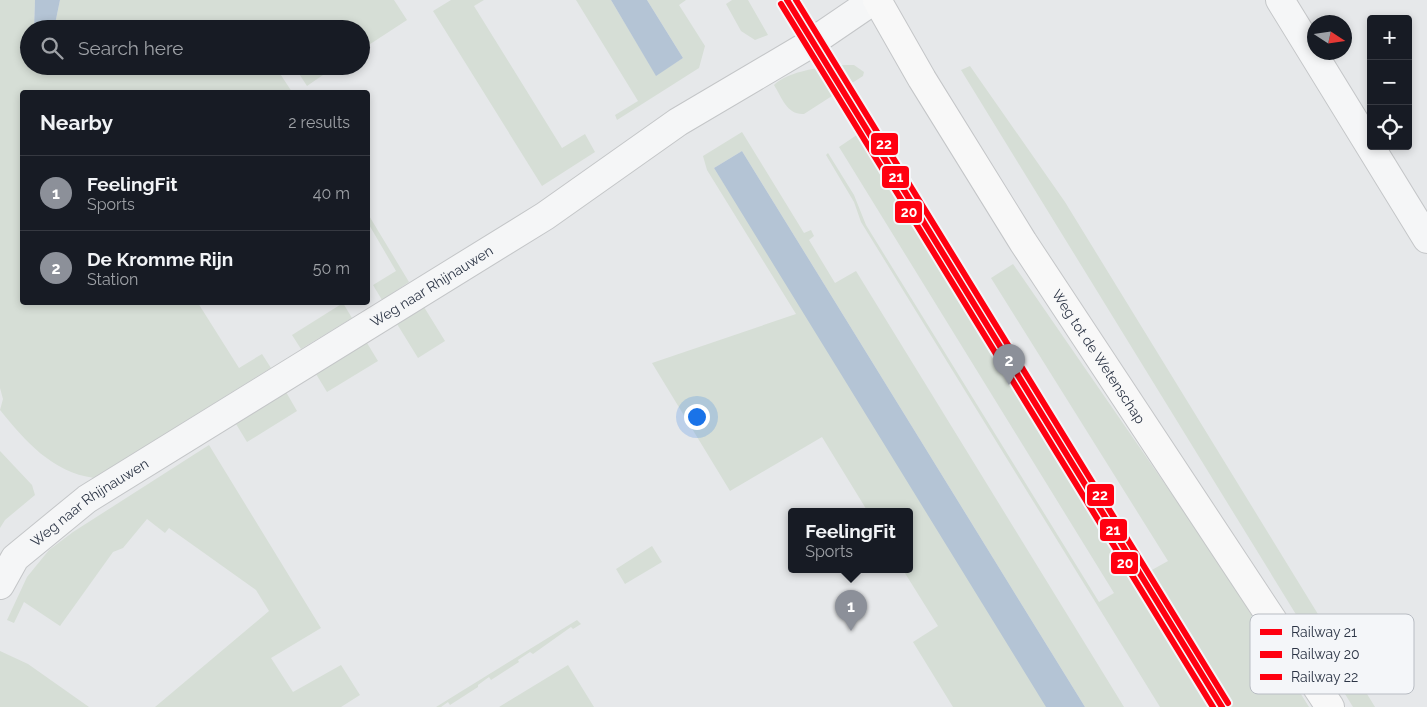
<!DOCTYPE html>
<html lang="en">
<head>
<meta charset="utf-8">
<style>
	:root { --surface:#171b24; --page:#242831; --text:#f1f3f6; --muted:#9ea1a6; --line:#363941; --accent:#8c9099 }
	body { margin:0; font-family:Raleway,sans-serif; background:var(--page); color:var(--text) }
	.controls { position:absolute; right:15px; top:15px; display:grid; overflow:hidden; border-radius:5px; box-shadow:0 2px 8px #0003 }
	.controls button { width:45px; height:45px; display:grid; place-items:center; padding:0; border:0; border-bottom:1px solid var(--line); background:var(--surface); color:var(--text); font:25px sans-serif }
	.compass { position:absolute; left:1307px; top:15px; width:45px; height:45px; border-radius:50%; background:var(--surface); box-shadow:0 2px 8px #0003; rotate:102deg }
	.you { position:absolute; left:696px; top:416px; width:18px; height:18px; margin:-12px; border:4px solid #fff; border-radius:50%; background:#1a73e8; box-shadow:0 0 0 8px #1a73e833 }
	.badge { display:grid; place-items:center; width:32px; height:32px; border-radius:50%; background:var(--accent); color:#fff; font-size:16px; font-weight:700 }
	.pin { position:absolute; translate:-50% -41px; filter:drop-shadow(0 1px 2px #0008) }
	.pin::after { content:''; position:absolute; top:26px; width:18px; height:15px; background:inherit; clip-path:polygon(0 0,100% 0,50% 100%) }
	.popup { position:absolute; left:788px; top:508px; width:125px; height:65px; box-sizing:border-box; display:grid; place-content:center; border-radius:5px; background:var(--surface); filter:drop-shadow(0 1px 4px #0005); font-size:16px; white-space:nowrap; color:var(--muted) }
	.popup b { font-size:19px; color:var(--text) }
	.popup::after { content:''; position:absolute; left:50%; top:100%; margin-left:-10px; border:10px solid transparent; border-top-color:var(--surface) }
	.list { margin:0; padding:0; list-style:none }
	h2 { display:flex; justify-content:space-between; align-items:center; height:65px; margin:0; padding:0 20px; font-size:21px }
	h2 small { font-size:16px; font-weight:400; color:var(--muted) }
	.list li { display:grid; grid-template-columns:32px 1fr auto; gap:15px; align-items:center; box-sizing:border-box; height:75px; padding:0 20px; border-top:1px solid var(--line) }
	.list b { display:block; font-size:19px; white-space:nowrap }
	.list p { margin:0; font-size:16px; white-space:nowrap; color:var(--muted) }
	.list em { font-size:16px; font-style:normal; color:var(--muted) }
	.icon { flex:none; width:28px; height:28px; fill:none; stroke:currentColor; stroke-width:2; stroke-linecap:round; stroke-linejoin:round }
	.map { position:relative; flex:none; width:1427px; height:707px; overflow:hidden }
	.search { position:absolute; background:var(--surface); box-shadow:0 2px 8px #0003; left:20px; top:20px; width:350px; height:55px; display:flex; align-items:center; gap:12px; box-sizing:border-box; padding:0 18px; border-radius:28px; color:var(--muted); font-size:19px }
	.panel { position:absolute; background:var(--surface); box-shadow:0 2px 8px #0003; left:20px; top:90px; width:350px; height:215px; border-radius:5px }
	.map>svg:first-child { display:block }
	.green { fill:#d6ded6 }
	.water { fill:#b4c4d5 }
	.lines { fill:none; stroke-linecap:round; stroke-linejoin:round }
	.street-casing { stroke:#c4c6c8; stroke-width:30 }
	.secondary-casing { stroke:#c4c6c8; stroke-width:30 }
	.street { stroke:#f5f6f7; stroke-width:28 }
	.secondary { stroke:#f8f8f8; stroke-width:28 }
	.rail-1-casing { stroke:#f4f6f9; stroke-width:10 }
	.rail-2-casing { stroke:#f4f6f9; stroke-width:10 }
	.rail-3-casing { stroke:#f4f6f9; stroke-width:10 }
	.rail-1 { stroke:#ff0010; stroke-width:6 }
	.rail-2 { stroke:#ff0010; stroke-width:6 }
	.rail-3 { stroke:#ff0010; stroke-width:6 }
	.labels { text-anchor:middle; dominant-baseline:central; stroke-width:5; stroke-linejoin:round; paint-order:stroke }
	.street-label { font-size:14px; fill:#2b3445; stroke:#f4f6f9 }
	.key { fill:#f4f6f9; stroke:#b8bcc3; stroke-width:1 }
	.key-label { font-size:14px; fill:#2b3445 }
	.line-badge { stroke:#f4f6f9; stroke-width:2 }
	.badge-label { font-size:14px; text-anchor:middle; font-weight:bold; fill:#fff }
</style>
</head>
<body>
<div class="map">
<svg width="1427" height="707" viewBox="0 0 1427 707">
	<rect width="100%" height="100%" fill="#e6e8ea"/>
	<path class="green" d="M 0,0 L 35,0 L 34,29 L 29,29 L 29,66 L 275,66 L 292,92 L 22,92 L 22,302 L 198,303 L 239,368 L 262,354 L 271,368 L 94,478 C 52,472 25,441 0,410 L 3,399 L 0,388 Z
		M 60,0 L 394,0 L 407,20 L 361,50 L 361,29 L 54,29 Z
		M 451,0 L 484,0 L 474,6 L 562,148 L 585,134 L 595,152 L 542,186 L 433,11 Z
		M 576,0 L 611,0 L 656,75 L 683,58 L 647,0 L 686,0 L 679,5 L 705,46 L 699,68 L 617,120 L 615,115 L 638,101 Z
		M 732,0 L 748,0 L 768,35 L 755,40 L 741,31 L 726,4 Z
		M 854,65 L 864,72 L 863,76 L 804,114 C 787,115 782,98 774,85 C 788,70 834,64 854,65 Z
		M 294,66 L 336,66 L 307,86 Z
		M 970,66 L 1065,202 L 1375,707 L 1353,707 L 961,70 Z
		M 873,124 L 943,237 L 1141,576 L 1168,561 L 991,278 L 1013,264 L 1216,558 L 1309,707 L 1160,707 L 861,222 L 854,202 L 826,155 L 828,153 L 854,195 L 866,225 L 1099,602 L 1114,593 L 839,147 Z
		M 742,132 L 804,233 L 811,230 L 814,236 L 809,240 L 835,283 L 856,271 L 1124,707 L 1085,707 L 742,151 L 714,168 L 1058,707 L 953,707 L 913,642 L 938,626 L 903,570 L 910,570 L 910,512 L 868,512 L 822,437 L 730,491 L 652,363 L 796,314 L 707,170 L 703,156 Z
		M 368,214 L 409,282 L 382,300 L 373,285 L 396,271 L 368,223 Z
		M 343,303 L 352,318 L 301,349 L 292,335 Z
		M 424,307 L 445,341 L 418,358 L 397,324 Z
		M 367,343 L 378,361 L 327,392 L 316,374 Z
		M 286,392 L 297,411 L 247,442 L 236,424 Z
		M 209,445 L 321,628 L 271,658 L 293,692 L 341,665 L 360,695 L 341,707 L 155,707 L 269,611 L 256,590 L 169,528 L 165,533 L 147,519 L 123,548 L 113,552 L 60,626 L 24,602 L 14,623 L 7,620 L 27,577 L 49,550 L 73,532 Z
		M 0,451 L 32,485 L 35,495 L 5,520 L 0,528 Z
		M 652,546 L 662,562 L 625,584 L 616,569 Z
		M 577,620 L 581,624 L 573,629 L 571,627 L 533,654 L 530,652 L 518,660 L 519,662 L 491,680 L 489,677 L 478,685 L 478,687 L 450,705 L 448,702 L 441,707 L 436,707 Z
		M 0,651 L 28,664 L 89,707 L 0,707 Z
		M 568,665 L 594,707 L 499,707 Z"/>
	<path class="water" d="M 35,0 L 60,0 L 54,29 L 34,29 Z
		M 611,0 L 647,0 L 683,58 L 656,76 Z
		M 742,151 L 1085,707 L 1046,707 L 714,168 Z"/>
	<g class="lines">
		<defs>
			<g id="street">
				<path d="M 1280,0 L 1427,239"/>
				<path id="s1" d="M 0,585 L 15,558 L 87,499 L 545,216 L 678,122 L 805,47 L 874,0"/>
			</g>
			<g id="secondary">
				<path id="s2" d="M 877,0 L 922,79 L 1023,242 L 1330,707"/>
			</g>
		</defs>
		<use href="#street" class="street-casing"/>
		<use href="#secondary" class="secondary-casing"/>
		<use href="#street" class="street"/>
		<use href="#secondary" class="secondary"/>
		<defs>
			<path id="rail-1" d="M 787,0 L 1222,707"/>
			<path id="rail-2" d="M 781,4 L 1213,707"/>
			<path id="rail-3" d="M 796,0 L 1228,703"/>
		</defs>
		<use href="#rail-1" class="rail-1-casing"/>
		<use href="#rail-2" class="rail-2-casing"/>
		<use href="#rail-3" class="rail-3-casing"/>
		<use href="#rail-1" class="rail-1"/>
		<use href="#rail-2" class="rail-2"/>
		<use href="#rail-3" class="rail-3"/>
	</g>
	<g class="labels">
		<g class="street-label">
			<text stroke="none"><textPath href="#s1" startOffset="529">Weg naar Rhijnauwen</textPath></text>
			<text stroke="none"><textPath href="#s2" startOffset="420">Weg tot de Wetenschap</textPath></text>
			<text stroke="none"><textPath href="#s1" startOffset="124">Weg naar Rhijnauwen</textPath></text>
		</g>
	</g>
	<rect x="1250" y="614" width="164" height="80" rx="8" class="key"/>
	<rect x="1260" y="629" width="22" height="6" fill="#ff0010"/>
	<rect x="1260" y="651" width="22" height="7" fill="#ff0010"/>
	<rect x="1260" y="674" width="22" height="6" fill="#ff0010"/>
	<g class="key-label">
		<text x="1291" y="637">Railway 21</text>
		<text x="1291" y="659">Railway 20</text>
		<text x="1291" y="682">Railway 22</text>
	</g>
	<g class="line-badge">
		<rect x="870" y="132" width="29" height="24" rx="5" fill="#ff0010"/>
		<rect x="881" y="165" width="29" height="24" rx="5" fill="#ff0010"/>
		<rect x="894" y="200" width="29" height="24" rx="5" fill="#ff0010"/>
		<rect x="1086" y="483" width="29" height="24" rx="5" fill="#ff0010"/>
		<rect x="1099" y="518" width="29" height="24" rx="5" fill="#ff0010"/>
		<rect x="1110" y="551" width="29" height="24" rx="5" fill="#ff0010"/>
	</g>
	<g class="badge-label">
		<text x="884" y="149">22</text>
		<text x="896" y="182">21</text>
		<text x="909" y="217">20</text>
		<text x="1100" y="500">22</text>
		<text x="1113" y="535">21</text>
		<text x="1125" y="568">20</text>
	</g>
</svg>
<div class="controls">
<button>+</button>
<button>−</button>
<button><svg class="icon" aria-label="locate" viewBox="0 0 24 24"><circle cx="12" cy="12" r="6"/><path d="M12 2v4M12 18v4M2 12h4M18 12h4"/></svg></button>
</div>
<svg class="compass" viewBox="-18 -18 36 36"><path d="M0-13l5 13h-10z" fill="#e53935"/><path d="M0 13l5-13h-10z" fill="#9ea1a6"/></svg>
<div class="you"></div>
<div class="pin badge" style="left:851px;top:631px">1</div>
<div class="popup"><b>FeelingFit</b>Sports</div>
<div class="pin badge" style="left:1009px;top:385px">2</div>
<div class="search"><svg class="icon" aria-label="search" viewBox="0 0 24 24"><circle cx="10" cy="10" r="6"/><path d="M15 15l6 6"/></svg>Search here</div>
<section class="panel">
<h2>Nearby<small>2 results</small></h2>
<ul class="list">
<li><span class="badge">1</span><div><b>FeelingFit</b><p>Sports</p></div><em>40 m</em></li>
<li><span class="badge">2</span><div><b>De Kromme Rijn</b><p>Station</p></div><em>50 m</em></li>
</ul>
</section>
</div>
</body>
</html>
